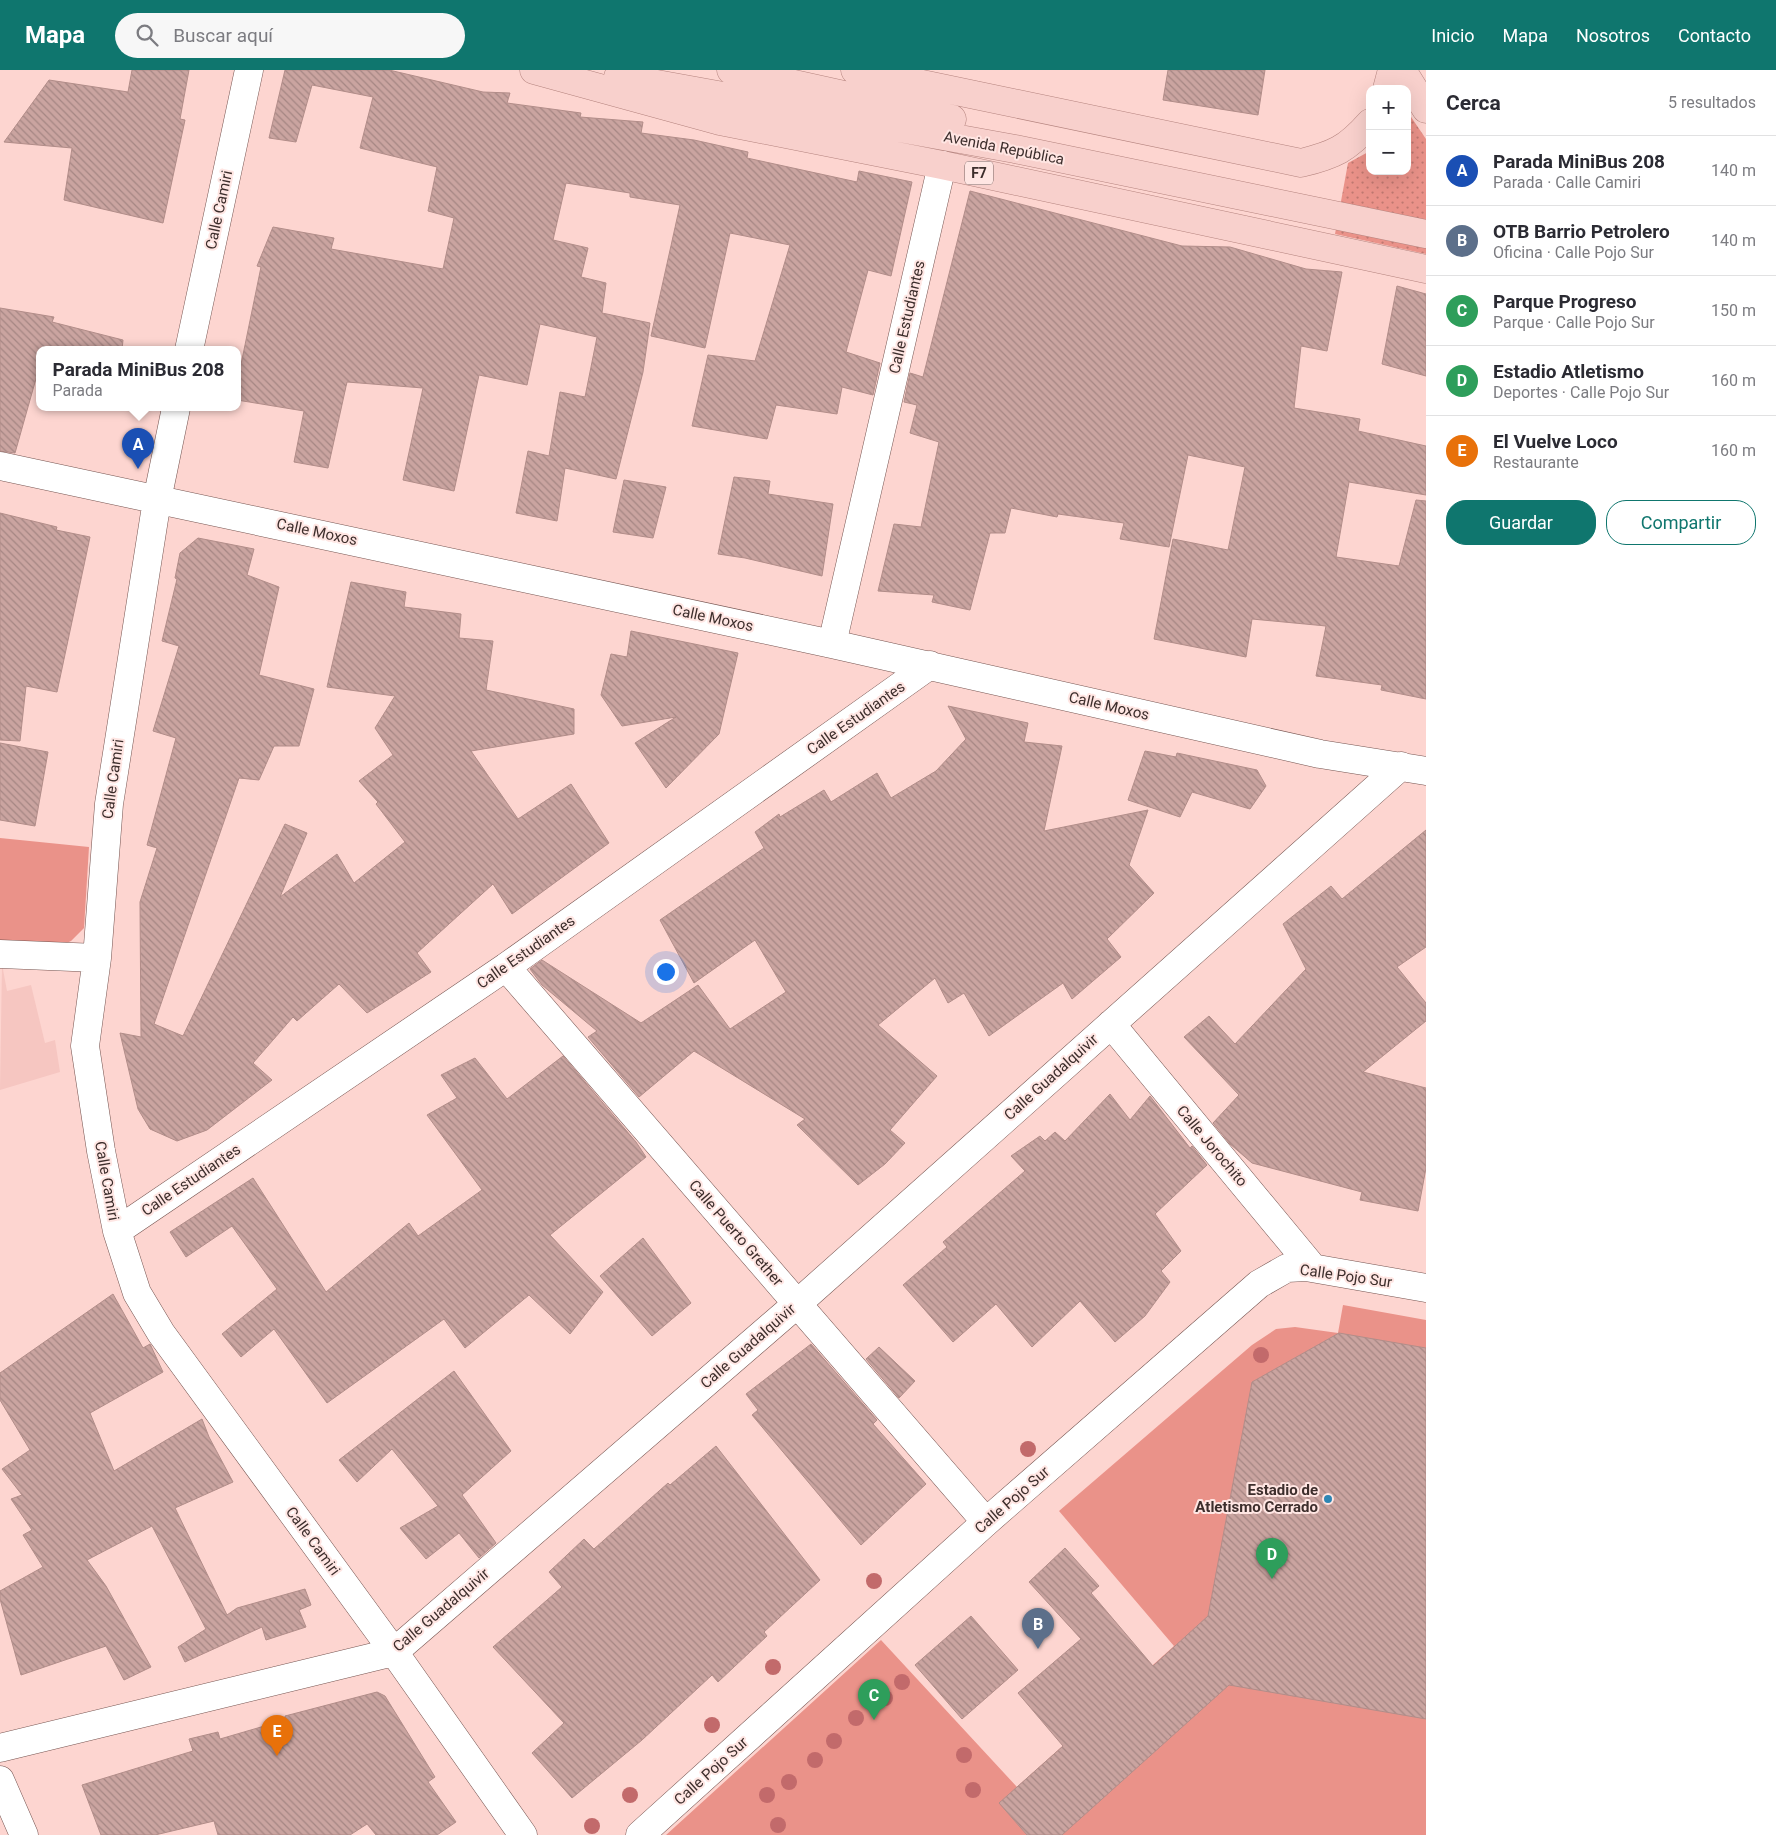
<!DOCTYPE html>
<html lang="es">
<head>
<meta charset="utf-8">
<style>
	:root { --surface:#fff; --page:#f7f7f7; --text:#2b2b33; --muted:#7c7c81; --line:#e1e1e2; --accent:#0f766e }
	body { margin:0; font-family:Roboto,sans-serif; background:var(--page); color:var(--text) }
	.controls { position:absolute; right:15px; top:15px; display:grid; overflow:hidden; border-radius:10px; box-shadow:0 5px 20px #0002 }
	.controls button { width:45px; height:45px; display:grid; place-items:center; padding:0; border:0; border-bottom:1px solid var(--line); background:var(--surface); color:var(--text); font:25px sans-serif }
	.you { position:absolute; left:665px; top:901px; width:18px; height:18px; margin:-12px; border:4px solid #fff; border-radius:50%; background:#1a73e8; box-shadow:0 0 0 8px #1a73e833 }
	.badge { display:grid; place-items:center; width:32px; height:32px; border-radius:50%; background:var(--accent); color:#fff; font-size:16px; font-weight:700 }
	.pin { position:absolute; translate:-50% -41px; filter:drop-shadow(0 1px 2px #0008) }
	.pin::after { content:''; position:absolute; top:26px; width:18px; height:15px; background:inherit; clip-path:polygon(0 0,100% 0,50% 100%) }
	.popup { position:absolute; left:36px; top:276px; width:205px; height:65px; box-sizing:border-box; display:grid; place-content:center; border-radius:10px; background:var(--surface); filter:drop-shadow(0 1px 4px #0005); font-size:16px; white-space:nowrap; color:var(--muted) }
	.popup b { font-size:19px; color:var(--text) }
	.popup::after { content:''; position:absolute; left:50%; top:100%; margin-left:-10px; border:10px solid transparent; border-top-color:var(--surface) }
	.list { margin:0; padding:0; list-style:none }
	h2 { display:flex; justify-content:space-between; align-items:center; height:65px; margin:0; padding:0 20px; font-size:21px }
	h2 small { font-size:16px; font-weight:400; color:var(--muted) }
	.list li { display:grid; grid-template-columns:32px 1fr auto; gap:15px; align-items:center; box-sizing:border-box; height:70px; padding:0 20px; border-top:1px solid var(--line) }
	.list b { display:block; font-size:19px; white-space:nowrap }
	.list p { margin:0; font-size:16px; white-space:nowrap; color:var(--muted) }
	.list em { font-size:16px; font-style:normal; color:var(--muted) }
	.actions { display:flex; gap:10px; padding:15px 20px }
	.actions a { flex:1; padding:11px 0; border:1px solid var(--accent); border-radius:20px; text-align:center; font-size:18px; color:var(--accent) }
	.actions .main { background:var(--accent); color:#fff }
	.icon { flex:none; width:28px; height:28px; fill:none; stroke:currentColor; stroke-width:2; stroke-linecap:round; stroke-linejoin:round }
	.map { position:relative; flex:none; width:1426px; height:1765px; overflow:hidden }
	header { display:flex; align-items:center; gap:30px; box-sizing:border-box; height:70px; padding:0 25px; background:var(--accent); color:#fff }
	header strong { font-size:24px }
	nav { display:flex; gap:28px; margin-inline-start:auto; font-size:18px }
	.search { width:350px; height:45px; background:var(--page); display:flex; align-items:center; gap:12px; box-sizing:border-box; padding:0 18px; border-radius:28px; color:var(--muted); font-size:19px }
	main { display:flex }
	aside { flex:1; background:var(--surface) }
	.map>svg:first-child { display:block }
	.built { fill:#f6c6c1 }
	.grass { fill:url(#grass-dots) }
	.park { fill:#ea9289 }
	.building { fill:url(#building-back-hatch); stroke:#b28d89 }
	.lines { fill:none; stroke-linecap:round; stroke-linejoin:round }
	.minor-casing { stroke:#765551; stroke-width:29 }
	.major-casing { stroke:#b4837e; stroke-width:29 }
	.minor { stroke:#fff; stroke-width:28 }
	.major { stroke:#f8d0cc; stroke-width:28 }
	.tree { fill:#c26a6b }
	.poi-dot { fill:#2e86b4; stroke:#ffe6e3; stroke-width:2 }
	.labels { text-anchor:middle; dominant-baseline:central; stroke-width:4; stroke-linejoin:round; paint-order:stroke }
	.shield { fill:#ffe6e3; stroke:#776563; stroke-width:1 }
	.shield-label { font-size:14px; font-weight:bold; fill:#3d2e2c }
	.street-label { font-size:15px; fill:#3d2e2c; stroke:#ffe6e3 }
	.poi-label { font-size:15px; font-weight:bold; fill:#3d2e2c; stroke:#ffe6e3; text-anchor:end }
</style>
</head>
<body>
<header>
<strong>Mapa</strong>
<div class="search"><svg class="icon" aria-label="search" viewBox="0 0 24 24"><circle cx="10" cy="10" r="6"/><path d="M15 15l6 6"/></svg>Buscar aquí</div>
<nav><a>Inicio</a><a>Mapa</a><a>Nosotros</a><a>Contacto</a></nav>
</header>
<main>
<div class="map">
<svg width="1426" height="1765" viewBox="0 0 1426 1765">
	<defs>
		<pattern id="grass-dots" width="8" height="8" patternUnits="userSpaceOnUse" patternTransform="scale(1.25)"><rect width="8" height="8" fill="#ea9289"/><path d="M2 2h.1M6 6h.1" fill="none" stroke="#bf7870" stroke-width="1.8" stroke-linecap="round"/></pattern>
		<pattern id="building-back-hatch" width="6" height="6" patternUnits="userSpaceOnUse" patternTransform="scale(1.25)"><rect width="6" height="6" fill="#caa4a0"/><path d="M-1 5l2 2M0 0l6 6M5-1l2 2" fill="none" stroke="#a58683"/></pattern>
	</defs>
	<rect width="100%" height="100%" fill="#fdd5d0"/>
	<path class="built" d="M 2,894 L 7,921 L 31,915 L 45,973 L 55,970 L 60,1002 L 0,1020 Z"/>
	<path class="grass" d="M 1407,41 L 1426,69 L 1426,184 L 1335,164 L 1348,93 L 1370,81 L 1370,101 L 1407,101 Z"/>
	<path class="park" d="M 0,768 L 89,777 L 84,858 L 71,871 L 58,877 L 0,874 Z
		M 1343,1235 L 1426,1250 L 1426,1765 L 666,1765 L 881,1570 L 1017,1717 L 1174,1576 L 1059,1441 L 1252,1275 L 1276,1259 L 1295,1257 L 1338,1263 Z"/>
	<path class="building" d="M 132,0 L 189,0 L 180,49 L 185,50 L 163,153 L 64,130 L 72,78 L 4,72 L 49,10 L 128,22 Z
		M 285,0 L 389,0 L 483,22 L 510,23 L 507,33 L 581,43 L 580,47 L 643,52 L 641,63 L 694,70 L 748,82 L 747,88 L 857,112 L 859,101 L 912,112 L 891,206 L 868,200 L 846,282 L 880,293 L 873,325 L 842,317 L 837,344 L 776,335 L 767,369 L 692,356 L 708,285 L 755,291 L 790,175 L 730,163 L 705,278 L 651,266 L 680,135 L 630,127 L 630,123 L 566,113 L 553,170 L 588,178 L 581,207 L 606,213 L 602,243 L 650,253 L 643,302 L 616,409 L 565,398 L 557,451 L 516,443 L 528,381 L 549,386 L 560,322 L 585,327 L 597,267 L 540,254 L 527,315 L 479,305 L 454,421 L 403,410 L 423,318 L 347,312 L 328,398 L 294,392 L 304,341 L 237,330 L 237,314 L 261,197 L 257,196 L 273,157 L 334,168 L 331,179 L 443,199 L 454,148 L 428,141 L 437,97 L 360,78 L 373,27 L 312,15 L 296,72 L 269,68 Z
		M 1168,0 L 1265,0 L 1258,45 L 1163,30 Z
		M 970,121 L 1182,176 L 1230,177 L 1306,199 L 1342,202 L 1327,281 L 1301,276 L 1294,338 L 1360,349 L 1358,361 L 1426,376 L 1426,425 L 1349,412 L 1336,487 L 1399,496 L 1416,430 L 1426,431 L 1426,629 L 1381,620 L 1382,615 L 1316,606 L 1326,556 L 1252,549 L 1246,587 L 1154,569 L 1173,469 L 1228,480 L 1245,397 L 1188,385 L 1169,477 L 1120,469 L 1124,453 L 1058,444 L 1057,447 L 1011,438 L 1005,463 L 990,463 L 970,540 L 932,532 L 934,525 L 878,521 L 894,454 L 921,457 L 939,372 L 910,363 L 917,335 L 904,332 L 910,303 L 923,307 Z
		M 1397,216 L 1426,224 L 1426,306 L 1382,294 Z
		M 0,238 L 54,247 L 52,252 L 123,270 L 122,280 L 39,280 L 39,298 L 15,383 L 0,381 Z
		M 734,407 L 770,411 L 768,424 L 833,434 L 822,506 L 745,488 L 718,484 Z
		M 624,410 L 666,417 L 653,468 L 613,462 Z
		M 0,443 L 57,457 L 56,460 L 90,467 L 57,622 L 26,616 L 20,671 L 0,670 Z
		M 198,468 L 254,479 L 247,505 L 279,517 L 259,605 L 314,619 L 299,676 L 274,676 L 259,710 L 239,708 L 154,954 L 183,966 L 285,754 L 307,763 L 280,827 L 337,784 L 354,813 L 405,772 L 376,734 L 378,732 L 359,711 L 393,685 L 375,658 L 395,626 L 327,617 L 351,512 L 406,522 L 404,537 L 461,544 L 459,568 L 493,571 L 486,620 L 574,639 L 574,664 L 471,681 L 518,749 L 571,714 L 609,773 L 512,844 L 493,814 L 417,883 L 431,902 L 367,943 L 339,914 L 297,951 L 293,947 L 253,993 L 272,1010 L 207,1060 L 177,1071 L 150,1059 L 138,1039 L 120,963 L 141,967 L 140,832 L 157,778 L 147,775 L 176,668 L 153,661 L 179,576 L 162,571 L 177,509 L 175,508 L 180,483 Z
		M 631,561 L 738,583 L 719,664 L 666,718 L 635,673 L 676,647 L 622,656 L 601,625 L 611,584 L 627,587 Z
		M 948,636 L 1028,653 L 1024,672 L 1062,676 L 1044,761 L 1148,740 L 1129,795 L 1154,823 L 1107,869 L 1121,887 L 1072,929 L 1063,913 L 989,966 L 964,923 L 948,933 L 935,908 L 878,955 L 937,1006 L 890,1060 L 905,1073 L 885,1094 L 858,1115 L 797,1055 L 805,1049 L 694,981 L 639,1027 L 588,967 L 597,961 L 542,915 L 530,899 L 542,890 L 641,953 L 698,915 L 730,959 L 786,922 L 755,870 L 694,913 L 660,850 L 764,778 L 755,762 L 779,744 L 780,747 L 824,720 L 831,732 L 877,703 L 891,728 L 936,701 L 966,669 Z
		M 0,673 L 48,682 L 35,756 L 0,750 Z
		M 1145,681 L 1176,687 L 1177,683 L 1257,700 L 1266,716 L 1250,739 L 1192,722 L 1180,747 L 1128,730 Z
		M 1426,760 L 1426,877 L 1397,897 L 1426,933 L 1426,951 L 1363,1002 L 1426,1018 L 1426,1098 L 1418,1141 L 1360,1130 L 1362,1122 L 1252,1093 L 1230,1074 L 1213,1053 L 1239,1025 L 1184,967 L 1209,946 L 1235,974 L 1306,899 L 1283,854 L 1331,816 L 1342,829 Z
		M 563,986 L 636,1072 L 646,1087 L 550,1165 L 603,1222 L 570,1264 L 529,1225 L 465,1278 L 444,1249 L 327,1333 L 274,1259 L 241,1287 L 222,1264 L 277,1219 L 232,1156 L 186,1187 L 170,1162 L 253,1108 L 326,1222 L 409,1153 L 418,1166 L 482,1120 L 427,1045 L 457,1028 L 441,1005 L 475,988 L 507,1029 Z
		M 1110,1024 L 1130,1050 L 1150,1026 L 1190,1078 L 1192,1076 L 1207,1095 L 1155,1144 L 1181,1181 L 1161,1201 L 1170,1212 L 1145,1246 L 1115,1272 L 1080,1231 L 1032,1277 L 996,1234 L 953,1272 L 903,1215 L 947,1177 L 943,1172 L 1025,1101 L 1011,1086 L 1040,1066 L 1045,1071 L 1055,1062 L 1065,1071 Z
		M 643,1168 L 691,1233 L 652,1266 L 600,1206 Z
		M 113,1224 L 143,1278 L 150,1274 L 151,1276 L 163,1302 L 90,1343 L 114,1401 L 202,1349 L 209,1367 L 233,1412 L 175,1438 L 227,1545 L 237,1538 L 305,1519 L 311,1535 L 299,1540 L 306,1557 L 266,1570 L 262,1557 L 185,1592 L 178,1577 L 206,1559 L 152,1456 L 87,1490 L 106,1516 L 151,1597 L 124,1610 L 106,1576 L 21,1605 L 0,1529 L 0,1521 L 43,1497 L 23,1465 L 32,1460 L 11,1429 L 22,1425 L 2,1399 L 30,1380 L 0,1330 L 0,1303 Z
		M 1339,1263 L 1426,1278 L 1426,1649 L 1229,1615 L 1062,1765 L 1027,1765 L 999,1733 L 1063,1676 L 1018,1623 L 1081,1569 L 1029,1512 L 1065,1478 L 1099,1516 L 1091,1523 L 1153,1596 L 1208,1546 L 1252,1312 Z
		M 811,1274 L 877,1350 L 873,1354 L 926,1414 L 861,1475 L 752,1345 L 758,1340 L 746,1324 Z
		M 879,1277 L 915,1311 L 899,1328 L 866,1289 Z
		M 454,1301 L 511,1381 L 462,1425 L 496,1473 L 479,1488 L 459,1463 L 426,1489 L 400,1458 L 438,1436 L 392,1379 L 357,1412 L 339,1390 Z
		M 716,1376 L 820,1510 L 764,1562 L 767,1566 L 718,1612 L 712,1605 L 642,1670 L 572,1728 L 532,1683 L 564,1653 L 493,1577 L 562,1517 L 549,1502 L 584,1469 L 594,1479 L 668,1413 L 670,1415 Z
		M 971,1546 L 1018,1600 L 962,1649 L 915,1595 Z
		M 377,1622 L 385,1626 L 435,1707 L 428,1712 L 456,1752 L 437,1765 L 376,1765 L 367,1754 L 350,1765 L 218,1765 L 214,1751 L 155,1765 L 101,1765 L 82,1715 L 193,1681 L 189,1669 L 218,1662 L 220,1669 L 285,1650 L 285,1646 Z"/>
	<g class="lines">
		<defs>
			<path id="minor" d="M 189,280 L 249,0
				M 176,338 L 157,430 L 109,734 L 97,888 L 85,976 L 101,1081 L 117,1161 L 137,1223 L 161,1263 L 394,1582 L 523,1765
				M 0,396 L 832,574 L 1320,684 L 1426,701
				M 832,574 L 942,95
				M 0,884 L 97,888
				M 506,897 L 986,1452
				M 1111,954 L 1313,1198
				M 117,1161 L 506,897 L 930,595
				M 0,1678 L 394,1582 L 797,1234 L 1401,696
				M 0,1710 L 24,1765
				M 640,1765 L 986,1452 L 1259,1214 L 1287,1198 L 1306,1197 L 1426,1218"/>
			<path id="major" d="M 534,0 L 720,51 L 942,95 L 1426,199
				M 731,0 L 952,49
				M 855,0 L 1301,93 C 1334,85 1347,79 1370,53
				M 1402,0 L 1426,39
				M 618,7 L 1015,79 L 1426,164
				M 1387,19 L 1392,0"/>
		</defs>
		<use href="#minor" class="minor-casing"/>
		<use href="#major" class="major-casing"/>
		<use href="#minor" class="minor"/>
		<use href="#major" class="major"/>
	</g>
	<g class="tree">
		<circle cx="1261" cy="1285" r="8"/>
		<circle cx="1028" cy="1379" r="8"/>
		<circle cx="874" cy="1511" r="8"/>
		<circle cx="773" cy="1597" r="8"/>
		<circle cx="902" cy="1612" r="8"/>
		<circle cx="885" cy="1628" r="8"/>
		<circle cx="856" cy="1648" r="8"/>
		<circle cx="712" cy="1655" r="8"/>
		<circle cx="834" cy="1671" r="8"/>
		<circle cx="964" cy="1685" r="8"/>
		<circle cx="815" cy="1690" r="8"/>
		<circle cx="789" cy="1712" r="8"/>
		<circle cx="973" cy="1720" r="8"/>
		<circle cx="630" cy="1725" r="8"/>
		<circle cx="767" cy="1725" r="8"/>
		<circle cx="778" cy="1755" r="8"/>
		<circle cx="592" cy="1756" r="8"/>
	</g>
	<circle class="poi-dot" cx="1328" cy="1429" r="5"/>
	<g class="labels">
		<rect class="shield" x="965" y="91.5" width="28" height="23" rx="4"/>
		<g class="shield-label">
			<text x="979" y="103">F7</text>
		</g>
		<g class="street-label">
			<text transform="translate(1004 78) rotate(11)">Avenida República</text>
			<text transform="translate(219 140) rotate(-78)">Calle Camiri</text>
			<text transform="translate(907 247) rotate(-77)">Calle Estudiantes</text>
			<text transform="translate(317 462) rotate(12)">Calle Moxos</text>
			<text transform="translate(713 548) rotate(12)">Calle Moxos</text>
			<text transform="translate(1109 636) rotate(13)">Calle Moxos</text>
			<text transform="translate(856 648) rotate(-35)">Calle Estudiantes</text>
			<text transform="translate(113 709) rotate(-82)">Calle Camiri</text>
			<text transform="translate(526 882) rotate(-35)">Calle Estudiantes</text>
			<text transform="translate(1051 1007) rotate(-42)">Calle Guadalquivir</text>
			<text transform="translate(1212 1076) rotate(50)">Calle Jorochito</text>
			<text transform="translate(191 1110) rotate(-34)">Calle Estudiantes</text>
			<text transform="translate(107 1111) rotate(80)">Calle Camiri</text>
			<text transform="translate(736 1163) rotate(49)">Calle Puerto Grether</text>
			<text transform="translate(1346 1206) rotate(8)">Calle Pojo Sur</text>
			<text transform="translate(748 1276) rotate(-41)">Calle Guadalquivir</text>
			<text transform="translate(1012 1430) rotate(-41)">Calle Pojo Sur</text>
			<text transform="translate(313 1471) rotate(54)">Calle Camiri</text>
			<text transform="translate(441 1540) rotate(-40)">Calle Guadalquivir</text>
			<text transform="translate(711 1701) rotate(-42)">Calle Pojo Sur</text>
		</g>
		<g class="poi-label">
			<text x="1318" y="1420">Estadio de<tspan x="1318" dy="17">Atletismo Cerrado</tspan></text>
		</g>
	</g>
</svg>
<div class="controls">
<button>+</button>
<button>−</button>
</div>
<div class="you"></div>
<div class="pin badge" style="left:138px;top:399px;background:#1a4fb4">A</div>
<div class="popup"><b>Parada MiniBus 208</b>Parada</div>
<div class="pin badge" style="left:1038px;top:1579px;background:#5c6f8a">B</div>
<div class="pin badge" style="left:874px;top:1650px;background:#2e9e5b">C</div>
<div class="pin badge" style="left:1272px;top:1509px;background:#2e9e5b">D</div>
<div class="pin badge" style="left:277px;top:1686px;background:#e8710a">E</div>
</div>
<aside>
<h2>Cerca<small>5 resultados</small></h2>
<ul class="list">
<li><span class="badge" style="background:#1a4fb4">A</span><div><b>Parada MiniBus 208</b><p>Parada · Calle Camiri</p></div><em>140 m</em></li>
<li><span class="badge" style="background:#5c6f8a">B</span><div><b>OTB Barrio Petrolero</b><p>Oficina · Calle Pojo Sur</p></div><em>140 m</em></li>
<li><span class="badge" style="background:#2e9e5b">C</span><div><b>Parque Progreso</b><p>Parque · Calle Pojo Sur</p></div><em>150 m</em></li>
<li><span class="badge" style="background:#2e9e5b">D</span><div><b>Estadio Atletismo</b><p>Deportes · Calle Pojo Sur</p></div><em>160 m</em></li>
<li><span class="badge" style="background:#e8710a">E</span><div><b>El Vuelve Loco</b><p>Restaurante</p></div><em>160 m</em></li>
</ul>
<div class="actions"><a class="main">Guardar</a><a>Compartir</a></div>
</aside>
</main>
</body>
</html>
